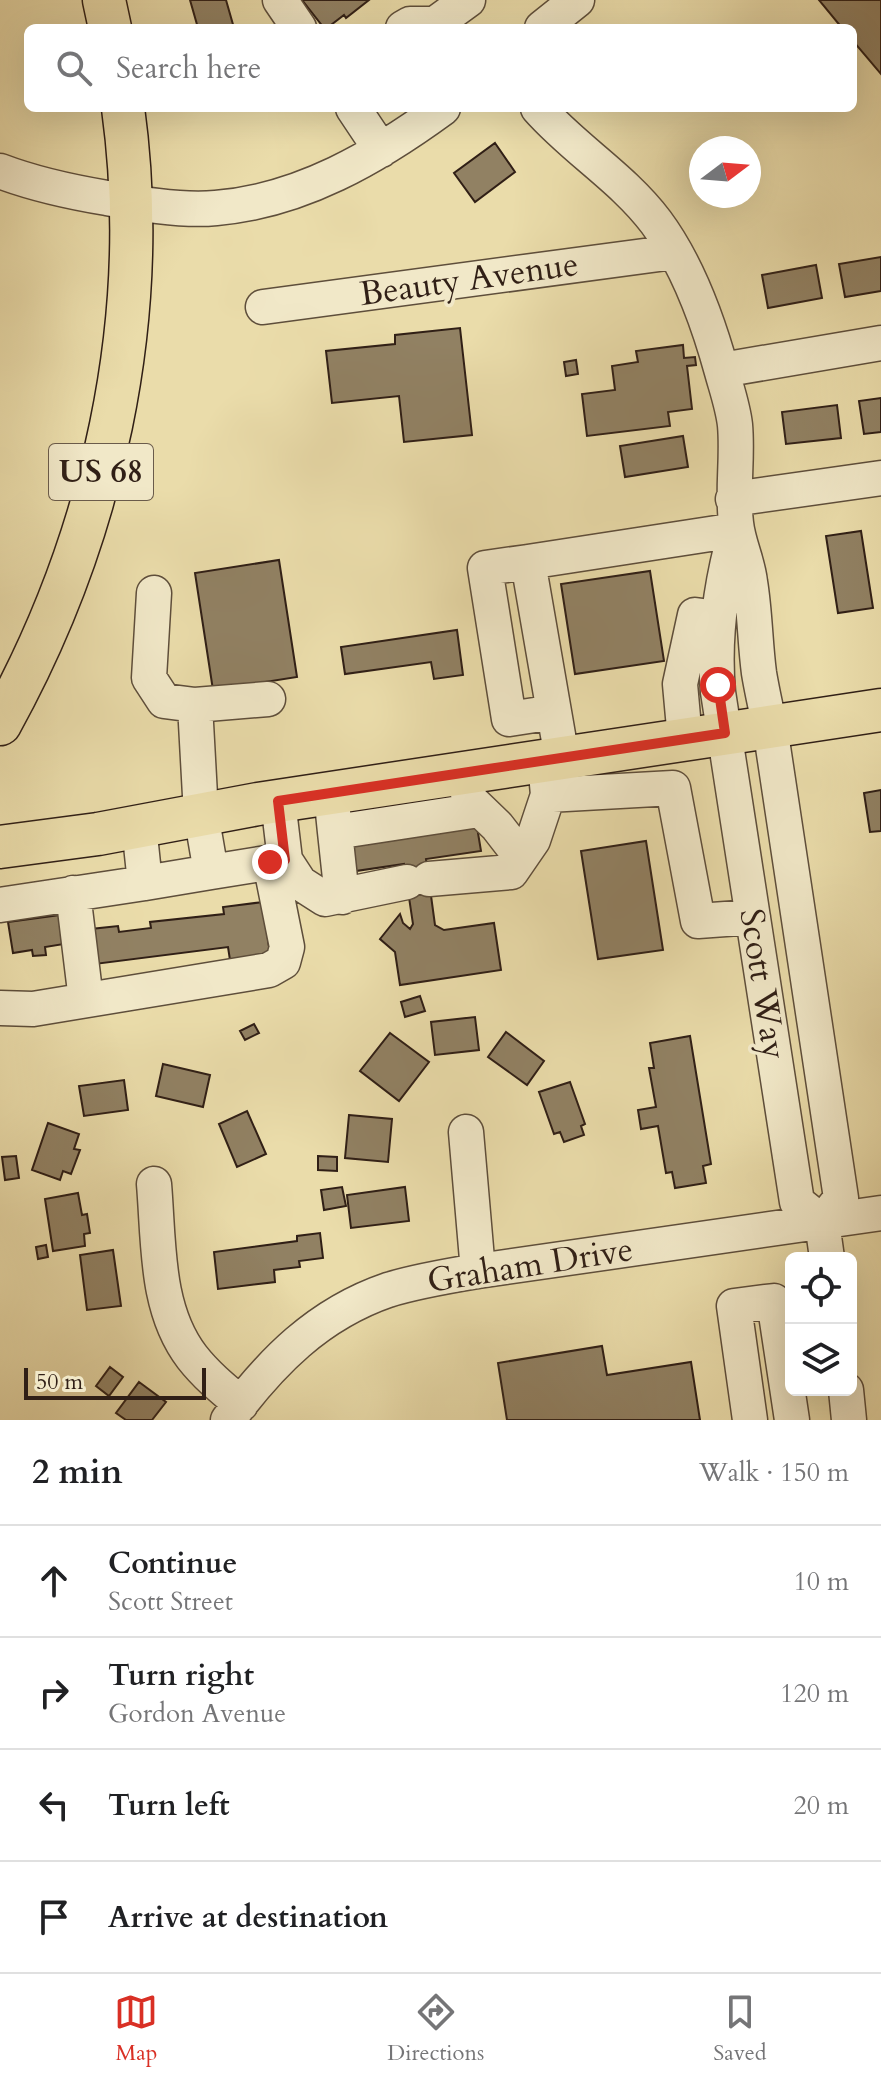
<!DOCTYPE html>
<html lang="en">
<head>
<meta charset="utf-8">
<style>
	:root { --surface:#fff; --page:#f6f6f6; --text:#202124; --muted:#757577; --line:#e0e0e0; --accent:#d93025 }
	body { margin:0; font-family:Cardo,serif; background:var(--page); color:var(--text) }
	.controls { position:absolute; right:24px; bottom:24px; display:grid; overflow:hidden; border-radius:12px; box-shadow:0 8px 32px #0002 }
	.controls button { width:72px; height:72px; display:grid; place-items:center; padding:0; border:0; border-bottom:2px solid var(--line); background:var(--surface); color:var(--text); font:40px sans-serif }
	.compass { position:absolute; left:689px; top:136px; width:72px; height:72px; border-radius:50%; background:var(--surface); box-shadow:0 8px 32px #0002; rotate:74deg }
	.scale { position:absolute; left:24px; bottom:20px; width:182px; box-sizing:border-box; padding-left:8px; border:4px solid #301f16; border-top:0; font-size:22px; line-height:28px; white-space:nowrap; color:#301f16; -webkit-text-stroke:6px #f1e8c8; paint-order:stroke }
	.stop { position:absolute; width:24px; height:24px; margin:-18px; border:6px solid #d93025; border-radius:50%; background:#fff }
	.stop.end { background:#d93025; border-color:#fff; box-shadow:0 2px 8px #0008 }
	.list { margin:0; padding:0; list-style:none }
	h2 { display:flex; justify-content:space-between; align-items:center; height:104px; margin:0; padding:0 32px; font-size:34px }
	h2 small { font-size:26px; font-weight:400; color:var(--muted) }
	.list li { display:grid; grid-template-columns:52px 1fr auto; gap:24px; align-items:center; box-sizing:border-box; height:112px; padding:0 32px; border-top:2px solid var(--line) }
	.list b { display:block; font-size:30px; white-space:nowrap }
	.list p { margin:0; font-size:26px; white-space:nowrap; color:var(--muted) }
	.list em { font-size:26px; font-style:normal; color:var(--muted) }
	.icon { flex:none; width:44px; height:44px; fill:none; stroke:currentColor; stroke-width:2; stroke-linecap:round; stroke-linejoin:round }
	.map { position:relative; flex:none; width:881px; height:1420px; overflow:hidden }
	.search { position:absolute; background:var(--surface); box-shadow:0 8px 32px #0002; left:24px; right:24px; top:24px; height:88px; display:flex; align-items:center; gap:20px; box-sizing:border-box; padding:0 28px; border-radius:12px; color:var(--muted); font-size:30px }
	.sheet { height:552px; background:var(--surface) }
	nav { display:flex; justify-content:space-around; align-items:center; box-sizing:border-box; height:112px; border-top:2px solid var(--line); background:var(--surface); font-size:22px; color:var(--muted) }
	nav a { display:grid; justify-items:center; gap:4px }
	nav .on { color:var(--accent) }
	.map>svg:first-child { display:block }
	.building { fill:#918163; stroke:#301f16; stroke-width:2 }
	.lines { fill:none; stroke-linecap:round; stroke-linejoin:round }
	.minor-casing { stroke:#5e4e3b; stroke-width:37 }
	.major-casing { stroke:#301f16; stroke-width:45 }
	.minor { stroke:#f1e8c8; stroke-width:34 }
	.major { stroke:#eadcaa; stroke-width:42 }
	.route { stroke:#d93025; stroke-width:10 }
	.labels { text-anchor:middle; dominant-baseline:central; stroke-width:7; stroke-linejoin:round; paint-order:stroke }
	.shield { fill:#f1e8c8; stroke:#6a5b4b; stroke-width:2 }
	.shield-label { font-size:32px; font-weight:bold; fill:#301f16 }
	.street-label { font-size:34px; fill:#301f16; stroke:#f1e8c8 }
</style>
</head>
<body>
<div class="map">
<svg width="881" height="1420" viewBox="0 0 881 1420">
	<rect width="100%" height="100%" fill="#eadcaa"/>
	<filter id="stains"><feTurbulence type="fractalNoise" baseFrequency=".0025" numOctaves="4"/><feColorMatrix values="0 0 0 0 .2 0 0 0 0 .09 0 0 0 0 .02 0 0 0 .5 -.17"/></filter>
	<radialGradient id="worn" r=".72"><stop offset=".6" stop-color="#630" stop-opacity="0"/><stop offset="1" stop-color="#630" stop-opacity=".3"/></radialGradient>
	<path class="building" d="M 190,0 L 226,0 L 234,28 L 198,28 Z
		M 302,0 L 369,0 L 346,18 L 344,15 L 327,28 L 324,28 Z
		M 819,0 L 881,0 L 881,74 L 853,41 L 853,28 L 842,28 Z
		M 495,143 L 515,172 L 475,202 L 454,173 Z
		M 881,257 L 881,291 L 845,297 L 839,264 Z
		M 816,265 L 822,298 L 768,308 L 762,275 Z
		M 460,328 L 472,435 L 404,442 L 399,396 L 332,403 L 326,351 L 395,344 L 395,335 Z
		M 683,345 L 684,358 L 695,357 L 696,365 L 687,366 L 692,409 L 668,412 L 670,426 L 587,436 L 582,394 L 615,390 L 612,366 L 638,362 L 636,351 Z
		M 576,360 L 578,374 L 566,376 L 564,362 Z
		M 881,398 L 881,432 L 864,434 L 859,401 Z
		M 837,405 L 841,438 L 786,444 L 782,412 Z
		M 683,436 L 688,467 L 625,477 L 620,446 Z
		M 861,531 L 873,608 L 838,613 L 826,536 Z
		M 279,560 L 297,677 L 213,690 L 195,573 Z
		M 650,571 L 664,661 L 575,674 L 561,584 Z
		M 457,630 L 463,675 L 434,679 L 431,662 L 345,674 L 341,647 Z
		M 881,790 L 881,831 L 870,832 L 864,793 Z
		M 477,827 L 481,851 L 426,859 L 435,925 L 444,930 L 494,923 L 501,970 L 400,985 L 395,952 L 380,939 L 400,914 L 403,923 L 410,929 L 413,924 L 404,864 L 349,872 L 345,847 Z
		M 646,841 L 663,950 L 598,959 L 581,851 Z
		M 263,902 L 270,954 L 230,960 L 228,947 L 95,964 L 91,929 L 118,926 L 119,932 L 151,928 L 150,922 L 224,914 L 223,907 Z
		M 60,915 L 64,944 L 45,947 L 46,955 L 33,956 L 32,950 L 13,953 L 8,922 Z
		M 420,996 L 425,1011 L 405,1017 L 401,1002 Z
		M 475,1017 L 479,1050 L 435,1055 L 431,1022 Z
		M 254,1024 L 259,1033 L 245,1040 L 240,1031 Z
		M 506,1032 L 544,1061 L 527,1085 L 488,1057 Z
		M 390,1033 L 429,1062 L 399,1101 L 360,1071 Z
		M 690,1036 L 711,1164 L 703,1166 L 706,1183 L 675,1188 L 672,1172 L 666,1173 L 658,1126 L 641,1129 L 638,1110 L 656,1107 L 649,1068 L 654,1068 L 650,1043 Z
		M 163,1064 L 210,1075 L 203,1107 L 156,1096 Z
		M 124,1080 L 128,1110 L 84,1116 L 79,1086 Z
		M 570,1082 L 585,1124 L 581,1126 L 584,1135 L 564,1142 L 560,1132 L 554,1134 L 539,1092 Z
		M 247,1111 L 266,1154 L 237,1167 L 219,1124 Z
		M 349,1115 L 392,1119 L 388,1162 L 345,1158 Z
		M 48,1123 L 79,1134 L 74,1149 L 80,1150 L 71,1174 L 63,1171 L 60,1180 L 32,1170 Z
		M 16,1156 L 19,1178 L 5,1180 L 2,1157 Z
		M 318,1156 L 337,1157 L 337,1171 L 318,1170 Z
		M 342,1187 L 346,1206 L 324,1210 L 321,1190 Z
		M 405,1187 L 409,1221 L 351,1228 L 347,1195 Z
		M 78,1193 L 82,1215 L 87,1214 L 90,1233 L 84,1234 L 85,1246 L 53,1251 L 45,1199 Z
		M 320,1233 L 323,1258 L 299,1261 L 300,1267 L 274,1270 L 275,1282 L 218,1289 L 214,1252 L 297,1241 L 297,1236 Z
		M 46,1245 L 48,1257 L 38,1259 L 36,1247 Z
		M 113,1250 L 121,1306 L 87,1310 L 80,1255 Z
		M 602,1346 L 607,1375 L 691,1362 L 700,1420 L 507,1420 L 498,1363 Z
		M 110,1367 L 123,1377 L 109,1396 L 96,1386 Z
		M 139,1382 L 166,1402 L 152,1420 L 126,1420 L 116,1413 Z"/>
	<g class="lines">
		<defs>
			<path id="minor" d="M 280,0 L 299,28
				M 403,28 L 410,24 L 435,24 L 468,0
				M 542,28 L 577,0
				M 353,108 L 381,150
				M 538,108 C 574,149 623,178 656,222 C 688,265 708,321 722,372 C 727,390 733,407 735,425 C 738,458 732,490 736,523 C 738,543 748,562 750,582 C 755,612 755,643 759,673 C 762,691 766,709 770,727 L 841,1198 L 822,1222
				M 0,171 C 34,184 71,192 107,198 C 138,204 185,211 216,208 C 301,201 376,157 443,108
				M 263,307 L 674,252
				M 722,370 L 881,343
				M 733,499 L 881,478
				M 736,530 C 721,583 713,636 718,692 L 797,1202 L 822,1222 L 827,1258
				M 528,562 L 485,568 L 509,719 L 554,712
				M 154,593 L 149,678 L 164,701 L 195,705
				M 685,739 L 680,684 L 695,615 L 718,618
				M 562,758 L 528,562 L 736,530
				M 331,793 L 335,832 L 479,810
				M 468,794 L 469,799 L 497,826 L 521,857
				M 548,795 L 673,788 L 698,921 L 753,917
				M 139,826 L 145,883 L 211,872 L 201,814 L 195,705 L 268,699
				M 335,832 L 342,897
				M 285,860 L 300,883 L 325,899 L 407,882
				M 211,872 L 285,860 L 278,801
				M 429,879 L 511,872 L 533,840 L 548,795 L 546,773
				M 73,893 L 86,1000
				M 0,905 L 145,883
				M 0,1008 L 33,1009 L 269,970 L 283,962 L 287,947 L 270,862
				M 466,1132 L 478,1271
				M 154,1184 C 159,1242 155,1309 192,1357 C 206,1375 223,1389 241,1404
				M 846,1390 L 849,1420
				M 228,1420 C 271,1362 318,1314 388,1290 C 417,1281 448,1276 478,1271 L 881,1213
				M 750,1420 L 734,1306 L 774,1301 L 792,1420"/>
			<path id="major" d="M 104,0 L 110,28
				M 0,724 C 103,538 152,319 123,108
				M 0,847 L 98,834 L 258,804 L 881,710"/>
		</defs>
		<use href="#minor" class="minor-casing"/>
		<use href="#major" class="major-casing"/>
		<use href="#minor" class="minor"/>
		<use href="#major" class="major"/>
	</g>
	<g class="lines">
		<path class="route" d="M 270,862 L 285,860 L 278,801 L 725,733 L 718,685"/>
	</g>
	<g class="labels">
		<rect class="shield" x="49" y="444" width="104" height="56" rx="6"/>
		<g class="shield-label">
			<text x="101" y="472">US 68</text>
		</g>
		<g class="street-label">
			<text transform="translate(469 279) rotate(-8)">Beauty Avenue</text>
			<text transform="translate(763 984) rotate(81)">Scott Way</text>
			<text transform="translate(530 1265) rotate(-9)">Graham Drive</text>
		</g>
	</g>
	<rect width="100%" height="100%" filter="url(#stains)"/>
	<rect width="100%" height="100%" fill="url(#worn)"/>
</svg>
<div class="controls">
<button><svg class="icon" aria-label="locate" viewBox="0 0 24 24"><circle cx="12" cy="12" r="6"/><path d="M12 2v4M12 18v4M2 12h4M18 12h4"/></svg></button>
<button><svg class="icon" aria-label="layers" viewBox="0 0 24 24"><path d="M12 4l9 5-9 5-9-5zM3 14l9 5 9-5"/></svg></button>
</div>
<svg class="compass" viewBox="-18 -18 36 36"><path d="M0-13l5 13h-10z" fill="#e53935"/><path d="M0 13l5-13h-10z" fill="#757577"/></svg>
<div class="scale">50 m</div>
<div class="stop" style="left:718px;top:685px"></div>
<div class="stop end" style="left:270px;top:862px"></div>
<div class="search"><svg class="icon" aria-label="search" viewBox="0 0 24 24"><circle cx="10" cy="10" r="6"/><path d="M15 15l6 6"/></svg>Search here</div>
</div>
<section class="sheet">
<h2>2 min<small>Walk · 150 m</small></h2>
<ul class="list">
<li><svg class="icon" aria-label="ahead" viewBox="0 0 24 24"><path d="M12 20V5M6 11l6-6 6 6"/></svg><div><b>Continue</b><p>Scott Street</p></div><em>10 m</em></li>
<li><svg class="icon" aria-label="right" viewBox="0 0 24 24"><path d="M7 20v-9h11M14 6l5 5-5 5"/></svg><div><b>Turn right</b><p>Gordon Avenue</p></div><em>120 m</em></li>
<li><svg class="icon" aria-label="left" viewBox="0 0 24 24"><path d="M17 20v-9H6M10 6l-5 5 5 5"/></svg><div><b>Turn left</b></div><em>20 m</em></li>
<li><svg class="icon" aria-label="arrive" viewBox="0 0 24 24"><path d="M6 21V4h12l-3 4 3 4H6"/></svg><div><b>Arrive at destination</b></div></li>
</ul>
</section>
<nav>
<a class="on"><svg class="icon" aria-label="map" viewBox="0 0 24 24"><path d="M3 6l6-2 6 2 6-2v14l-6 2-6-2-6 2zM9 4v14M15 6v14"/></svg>Map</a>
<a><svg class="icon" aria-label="directions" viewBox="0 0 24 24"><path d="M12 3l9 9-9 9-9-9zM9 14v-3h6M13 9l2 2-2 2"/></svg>Directions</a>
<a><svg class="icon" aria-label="saved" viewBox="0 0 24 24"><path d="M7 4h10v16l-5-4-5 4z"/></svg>Saved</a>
</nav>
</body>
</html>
